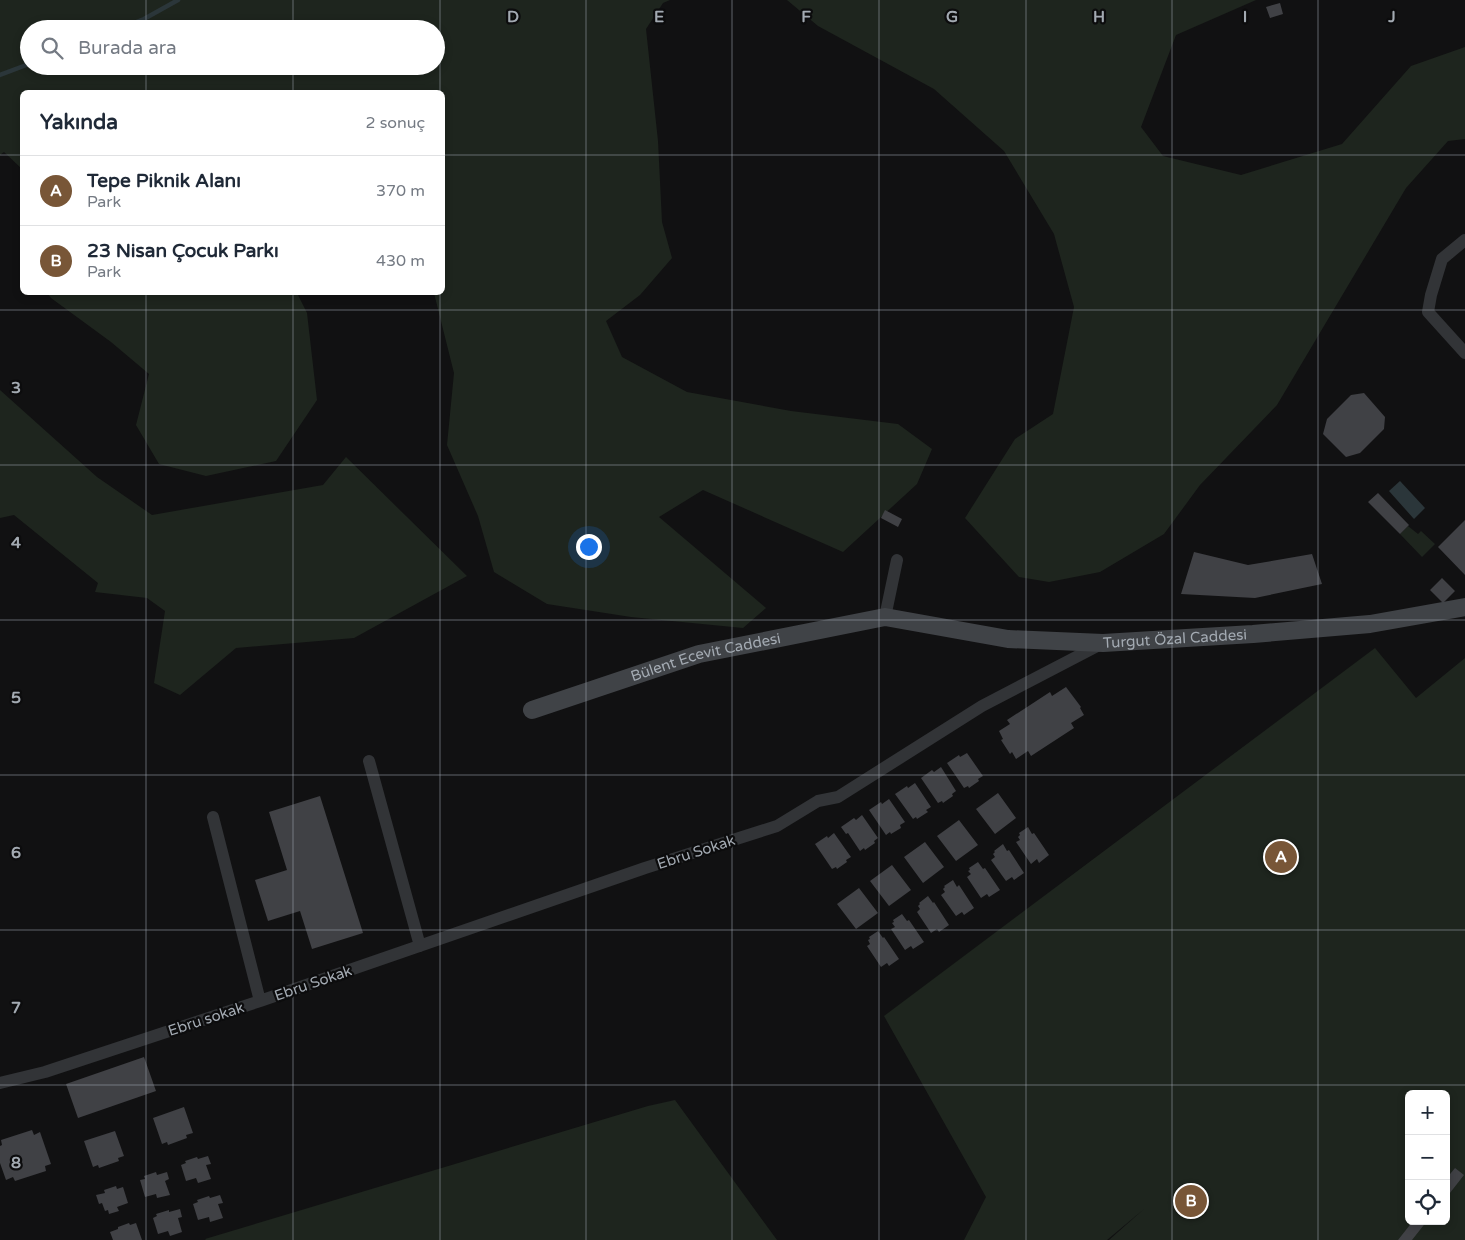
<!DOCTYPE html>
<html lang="tr">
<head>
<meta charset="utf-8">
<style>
	:root { --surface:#fff; --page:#f6f6f7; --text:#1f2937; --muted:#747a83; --line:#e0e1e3; --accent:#785637 }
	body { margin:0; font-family:"Varela Round",sans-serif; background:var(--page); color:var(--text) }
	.controls { position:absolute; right:15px; bottom:15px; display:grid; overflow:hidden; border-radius:8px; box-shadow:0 2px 8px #0003 }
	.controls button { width:45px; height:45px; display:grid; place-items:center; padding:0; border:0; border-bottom:1px solid var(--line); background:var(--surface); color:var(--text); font:25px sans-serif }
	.you { position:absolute; left:588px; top:546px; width:18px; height:18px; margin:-12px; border:4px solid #fff; border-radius:50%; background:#1a73e8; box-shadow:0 0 0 8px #1a73e833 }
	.badge { display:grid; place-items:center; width:32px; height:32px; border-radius:50%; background:var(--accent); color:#fff; font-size:16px; font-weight:700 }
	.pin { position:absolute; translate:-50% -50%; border:2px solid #fff; box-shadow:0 1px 5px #0006 }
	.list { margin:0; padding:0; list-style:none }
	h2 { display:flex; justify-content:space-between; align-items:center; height:65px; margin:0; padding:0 20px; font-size:21px }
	h2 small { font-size:16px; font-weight:400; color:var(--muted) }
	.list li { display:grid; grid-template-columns:32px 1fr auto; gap:15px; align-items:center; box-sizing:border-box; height:70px; padding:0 20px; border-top:1px solid var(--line) }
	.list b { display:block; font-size:19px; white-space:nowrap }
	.list p { margin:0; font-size:16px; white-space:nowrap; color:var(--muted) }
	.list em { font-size:16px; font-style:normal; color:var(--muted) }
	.icon { flex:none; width:28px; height:28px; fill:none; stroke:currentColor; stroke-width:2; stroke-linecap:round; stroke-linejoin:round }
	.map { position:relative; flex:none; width:1465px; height:1240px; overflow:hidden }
	.search { position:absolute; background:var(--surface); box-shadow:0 2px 8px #0003; left:20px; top:20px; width:425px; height:55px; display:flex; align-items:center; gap:12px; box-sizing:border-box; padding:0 18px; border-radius:28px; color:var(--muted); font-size:19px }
	.panel { position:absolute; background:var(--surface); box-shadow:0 2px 8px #0003; left:20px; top:90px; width:425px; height:205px; border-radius:8px }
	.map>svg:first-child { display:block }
	.green { fill:#1e251e; fill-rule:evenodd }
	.water { fill:#2b363a }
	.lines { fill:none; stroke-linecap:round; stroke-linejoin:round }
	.stream { stroke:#2b363a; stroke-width:4.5 }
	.building { fill:#404145 }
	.street { stroke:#323437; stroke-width:12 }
	.secondary { stroke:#404347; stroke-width:18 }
	.grid { fill:none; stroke:#a3aab2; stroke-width:1; stroke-opacity:0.55 }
	.labels { text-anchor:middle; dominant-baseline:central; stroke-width:4.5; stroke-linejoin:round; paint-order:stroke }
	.street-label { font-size:15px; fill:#a3aab2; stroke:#0c0c0d }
	.grid-label { font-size:16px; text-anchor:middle; font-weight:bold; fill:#a3aab2; stroke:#0c0c0d; stroke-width:4.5; stroke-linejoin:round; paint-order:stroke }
</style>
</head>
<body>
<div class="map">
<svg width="1465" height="1240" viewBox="0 0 1465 1240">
	<rect width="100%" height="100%" fill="#111112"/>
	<path class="green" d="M 0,0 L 670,0 L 663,3 L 646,29 L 658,141 L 662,222 L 672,258 L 640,295 L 606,321 L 622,357 L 687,392 L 791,411 L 898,424 L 932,449 L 917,484 L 843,552 L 703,490 L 659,517 L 766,608 L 743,628 L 631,617 L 547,604 L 494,572 L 478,516 L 447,445 L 454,373 L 434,293 L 442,292 L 442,92 L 22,92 L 22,169 L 4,152 L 0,155 ZM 29,29 L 436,29 L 436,66 L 29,66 Z
		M 787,0 L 1256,0 L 1176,35 L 1141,127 L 1163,156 L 1241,175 L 1342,144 L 1411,66 L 1465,47 L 1465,139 L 1448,141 L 1406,188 L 1277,405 L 1200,485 L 1164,534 L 1100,572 L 1049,582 L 1019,577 L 965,518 L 1015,439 L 1053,414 L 1074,307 L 1054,234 L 1004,151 L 934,89 L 818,26 Z
		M 47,293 L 297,293 L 307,313 L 317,400 L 276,461 L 206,476 L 159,464 L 136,425 L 149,374 L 111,342 L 51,298 Z
		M 0,390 L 97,477 L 152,515 L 323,485 L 346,457 L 467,576 L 354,638 L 236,648 L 180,695 L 154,683 L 165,611 L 147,598 L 95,592 L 98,583 L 14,515 L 0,518 Z
		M 1408,526 L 1418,534 L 1421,531 L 1435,544 L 1422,557 L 1400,534 Z
		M 1375,648 L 1416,698 L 1465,658 L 1465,1240 L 1109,1240 L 1144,1209 L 1107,1240 L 964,1240 L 986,1197 L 884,1016 ZM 1409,1094 L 1446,1094 L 1446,1221 L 1409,1221 Z
		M 675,1100 L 777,1240 L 206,1240 L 205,1239 L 648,1106 Z"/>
	<path class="water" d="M 1400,481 L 1425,508 L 1414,519 L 1389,491 Z"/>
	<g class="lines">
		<path class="stream" d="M 119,29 L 144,19 L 178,0
			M 0,75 L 29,64"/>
	</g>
	<path class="building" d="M 1280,3 L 1283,14 L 1270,18 L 1266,7 Z
		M 1364,393 L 1385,417 L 1384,429 L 1360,453 L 1346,457 L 1323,434 L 1327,419 L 1351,395 Z
		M 1378,493 L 1409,525 L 1400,534 L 1368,502 Z
		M 885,510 L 902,519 L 898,527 L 881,518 Z
		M 1465,520 L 1465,575 L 1438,547 Z
		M 1194,552 L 1248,565 L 1312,554 L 1322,584 L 1255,598 L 1181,594 Z
		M 1442,578 L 1455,591 L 1443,603 L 1430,590 Z
		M 1066,687 L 1081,707 L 1080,708 L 1084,715 L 1071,723 L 1074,728 L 1031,756 L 1028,751 L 1016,759 L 1012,752 L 1010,754 L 1001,740 L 1003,739 L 999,731 L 1010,724 L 1007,720 L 1050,692 L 1052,696 Z
		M 967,753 L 983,776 L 978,779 L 979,781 L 969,788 L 968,786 L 964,788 L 947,763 L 959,755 L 960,757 Z
		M 941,767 L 956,791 L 952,794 L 953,796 L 943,803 L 942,801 L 938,803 L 921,778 L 932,770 L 934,772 Z
		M 915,783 L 931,807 L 926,810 L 928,812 L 917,819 L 916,817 L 913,819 L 895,794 L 907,786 L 908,788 Z
		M 998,793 L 1016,818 L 995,834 L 976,809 Z
		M 320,796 L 363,933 L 312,949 L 300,911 L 268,921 L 255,880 L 287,870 L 269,812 Z
		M 889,799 L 905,822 L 900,825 L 901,828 L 891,834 L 890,832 L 886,835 L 869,810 L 881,802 L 882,804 Z
		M 862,815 L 878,838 L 874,841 L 875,843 L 865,850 L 864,848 L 860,851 L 848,833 L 846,834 L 841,827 L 854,818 L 856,820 Z
		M 959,820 L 978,845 L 956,861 L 937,836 Z
		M 1028,827 L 1032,834 L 1034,833 L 1049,855 L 1039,863 L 1037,859 L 1031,864 L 1016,842 L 1020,840 L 1018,837 L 1020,835 L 1019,833 Z
		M 834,833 L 851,857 L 846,860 L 847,862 L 837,869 L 836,867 L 832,869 L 815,844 L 827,836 L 828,838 Z
		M 925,842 L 944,867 L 923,883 L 904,857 Z
		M 1003,844 L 1007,851 L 1009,850 L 1024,873 L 1014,880 L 1012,877 L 1006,881 L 991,860 L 995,857 L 993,854 L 995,852 L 994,851 Z
		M 978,862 L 983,869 L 985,868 L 1000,890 L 989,897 L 987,894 L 981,898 L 967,877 L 971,874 L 968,871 L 970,870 L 969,868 Z
		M 892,865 L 911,890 L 889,906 L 870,881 Z
		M 953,880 L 957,887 L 959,885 L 974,908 L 964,915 L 962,912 L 956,916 L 941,895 L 945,892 L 943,889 L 945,887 L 944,886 Z
		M 859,888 L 878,913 L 856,929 L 837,904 Z
		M 928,896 L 933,903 L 934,902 L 949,925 L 939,932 L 937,929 L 931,933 L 917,912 L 920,909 L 918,906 L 920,904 L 919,903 Z
		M 902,914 L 907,921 L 909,920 L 924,942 L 913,949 L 911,946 L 905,950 L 891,929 L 895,927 L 892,923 L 894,922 L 893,920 Z
		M 878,931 L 883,938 L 884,937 L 899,959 L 889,966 L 887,963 L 881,967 L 867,946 L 870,944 L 868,940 L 870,939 L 869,937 Z
		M 144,1057 L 156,1091 L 78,1118 L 66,1084 Z
		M 184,1107 L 193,1133 L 186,1135 L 187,1138 L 168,1145 L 167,1142 L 162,1144 L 153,1118 Z
		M 32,1130 L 34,1135 L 40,1132 L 51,1164 L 45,1166 L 46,1171 L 15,1181 L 13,1177 L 6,1180 L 0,1163 L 0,1146 L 2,1145 L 1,1140 Z
		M 115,1131 L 124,1156 L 118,1158 L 119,1161 L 99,1168 L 98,1165 L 93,1167 L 84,1141 Z
		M 208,1156 L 211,1164 L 206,1165 L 211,1179 L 198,1183 L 196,1178 L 186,1181 L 181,1165 L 186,1163 L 185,1161 L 197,1157 L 198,1159 Z
		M 1455,1168 L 1464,1175 L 1446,1198 L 1446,1179 Z
		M 156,1172 L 157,1175 L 167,1172 L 169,1179 L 165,1181 L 170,1195 L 157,1198 L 156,1194 L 145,1197 L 140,1180 L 145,1179 L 144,1176 Z
		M 116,1186 L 117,1189 L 123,1187 L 128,1203 L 117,1207 L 119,1211 L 109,1214 L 108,1210 L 105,1211 L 102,1203 L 99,1204 L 96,1195 L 105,1193 L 104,1190 Z
		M 220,1195 L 223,1203 L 218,1204 L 223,1218 L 210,1222 L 209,1217 L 198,1220 L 193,1204 L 198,1202 L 197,1200 L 209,1196 L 210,1198 Z
		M 180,1209 L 182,1217 L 178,1218 L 182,1232 L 170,1236 L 168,1231 L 158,1234 L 153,1218 L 157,1216 L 156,1214 L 169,1210 L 169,1212 Z
		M 1413,1221 L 1427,1221 L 1412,1240 L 1398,1240 Z
		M 129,1223 L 130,1225 L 136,1223 L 142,1240 L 113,1240 L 110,1232 L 118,1229 L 118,1227 Z"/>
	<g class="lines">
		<path class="street" d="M 1465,240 L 1442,259 L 1431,295 L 1428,312 L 1465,353
			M 885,617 L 897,560
			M 369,761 L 420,946
			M 260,1001 L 645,868 L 777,826 L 818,801 L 838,797 L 982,706 L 1103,643
			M 0,1083 L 45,1072 L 260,1001 L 213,817"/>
		<path class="secondary" id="s1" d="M 532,710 L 699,654 L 885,617 L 1008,639 L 1103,643 L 1253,634 L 1370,624 L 1465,607"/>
	</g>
	<path class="grid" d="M 146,0 L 146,29M 293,0 L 293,29M 440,0 L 440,92M 586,0 L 586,1240M 732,0 L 732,1240M 879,0 L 879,1240M 1026,0 L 1026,1240M 1172,0 L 1172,1240M 1318,0 L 1318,1240M 146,66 L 146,92M 293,66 L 293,92M 0,155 L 22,155M 442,155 L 1465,155M 146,292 L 146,1240M 293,292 L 293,1240M 440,292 L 440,1240M 0,310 L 1465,310M 0,465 L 1465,465M 0,620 L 1465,620M 0,775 L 1465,775M 0,930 L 1465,930M 0,1085 L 1465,1085"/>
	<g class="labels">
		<g class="street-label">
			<text stroke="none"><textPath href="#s1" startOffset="658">Turgut Özal Caddesi</textPath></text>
			<text stroke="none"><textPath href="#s1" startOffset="182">Bülent Ecevit Caddesi</textPath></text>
			<text transform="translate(696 852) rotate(-18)">Ebru Sokak</text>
			<text transform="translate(313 983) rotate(-19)">Ebru Sokak</text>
			<text transform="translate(206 1019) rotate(-18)">Ebru sokak</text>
		</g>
	</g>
	<g class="grid-label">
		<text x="513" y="22">D</text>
		<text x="659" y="22">E</text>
		<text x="806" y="22">F</text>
		<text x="952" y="22">G</text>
		<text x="1099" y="22">H</text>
		<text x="1245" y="22">I</text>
		<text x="1392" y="22">J</text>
		<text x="16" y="393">3</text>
		<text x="16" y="548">4</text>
		<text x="16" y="703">5</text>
		<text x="16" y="858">6</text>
		<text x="16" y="1013">7</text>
		<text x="16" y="1168">8</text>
	</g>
</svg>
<div class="controls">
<button>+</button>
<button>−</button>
<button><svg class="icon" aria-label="locate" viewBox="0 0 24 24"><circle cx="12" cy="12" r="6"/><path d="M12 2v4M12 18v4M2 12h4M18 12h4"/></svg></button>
</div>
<div class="you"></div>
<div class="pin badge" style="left:1281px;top:857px">A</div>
<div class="pin badge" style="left:1191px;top:1201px">B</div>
<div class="search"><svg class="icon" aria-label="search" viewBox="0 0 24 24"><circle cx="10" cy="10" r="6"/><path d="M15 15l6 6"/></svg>Burada ara</div>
<section class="panel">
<h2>Yakında<small>2 sonuç</small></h2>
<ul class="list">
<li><span class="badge">A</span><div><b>Tepe Piknik Alanı</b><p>Park</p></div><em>370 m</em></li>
<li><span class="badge">B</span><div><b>23 Nisan Çocuk Parkı</b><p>Park</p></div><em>430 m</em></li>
</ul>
</section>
</div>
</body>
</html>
